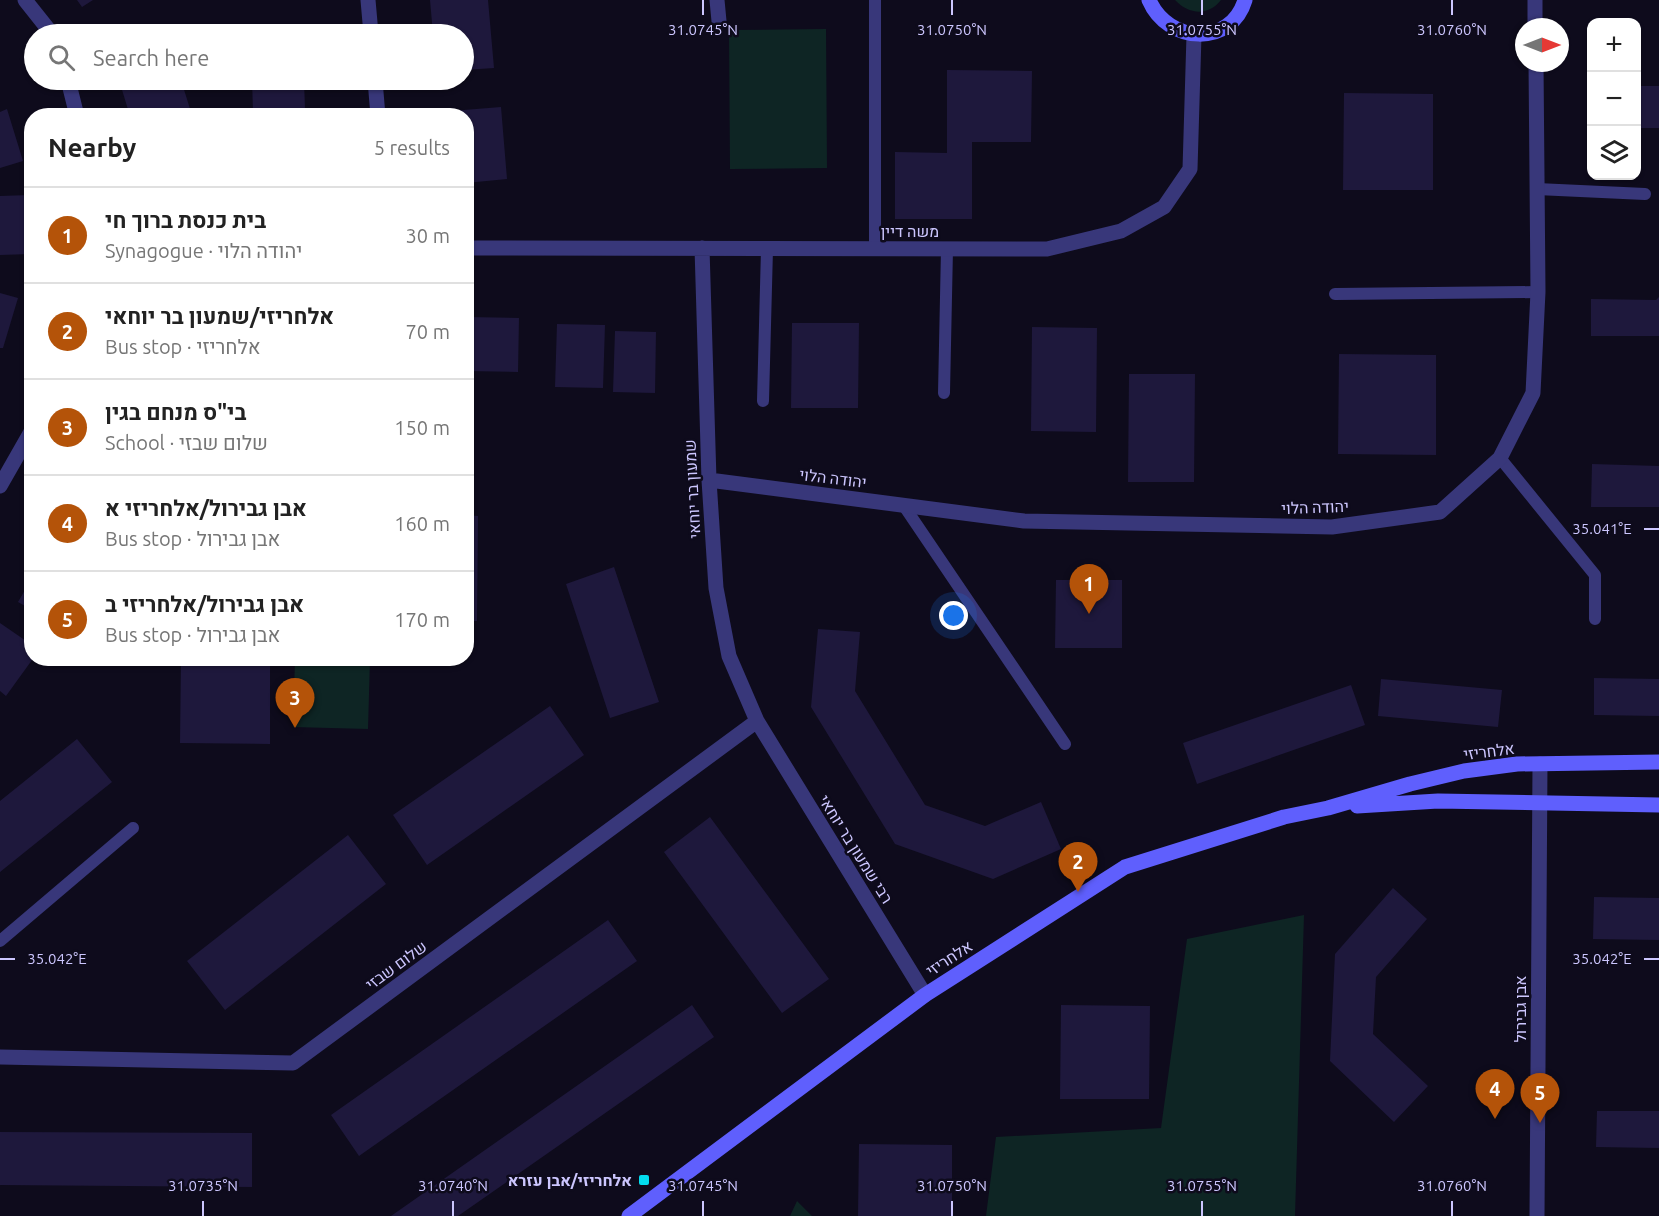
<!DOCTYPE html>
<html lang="en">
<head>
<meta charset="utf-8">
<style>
	:root { --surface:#fff; --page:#f6f6f6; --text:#222; --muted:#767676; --line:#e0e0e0; --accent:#b45309 }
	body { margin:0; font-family:Ubuntu,Heebo,sans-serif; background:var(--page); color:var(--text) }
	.controls { position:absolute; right:18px; top:18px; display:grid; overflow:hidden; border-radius:12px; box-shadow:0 2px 4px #0004 }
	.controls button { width:54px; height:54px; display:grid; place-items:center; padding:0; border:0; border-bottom:2px solid var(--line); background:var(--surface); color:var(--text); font:30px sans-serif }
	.compass { position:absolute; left:1515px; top:18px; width:54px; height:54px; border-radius:50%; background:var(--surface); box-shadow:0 2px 4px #0004; rotate:90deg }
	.you { position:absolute; left:954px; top:616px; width:21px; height:21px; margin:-15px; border:4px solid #fff; border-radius:50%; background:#1a73e8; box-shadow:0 0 0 9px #1a73e833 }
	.badge { display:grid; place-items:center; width:39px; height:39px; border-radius:50%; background:var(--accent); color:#fff; font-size:20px; font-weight:700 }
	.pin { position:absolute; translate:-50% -50px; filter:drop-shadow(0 2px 3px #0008) }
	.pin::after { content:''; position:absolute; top:32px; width:21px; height:18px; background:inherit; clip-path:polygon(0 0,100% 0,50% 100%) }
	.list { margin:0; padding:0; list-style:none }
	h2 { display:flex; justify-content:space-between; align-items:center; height:78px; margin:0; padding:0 24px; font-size:26px }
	h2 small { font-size:20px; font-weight:400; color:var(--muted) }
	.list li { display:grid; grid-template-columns:39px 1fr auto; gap:18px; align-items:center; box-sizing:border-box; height:96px; padding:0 24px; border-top:2px solid var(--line) }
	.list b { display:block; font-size:22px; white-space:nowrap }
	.list p { margin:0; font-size:20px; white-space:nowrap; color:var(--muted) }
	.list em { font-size:20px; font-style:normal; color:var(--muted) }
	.icon { flex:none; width:33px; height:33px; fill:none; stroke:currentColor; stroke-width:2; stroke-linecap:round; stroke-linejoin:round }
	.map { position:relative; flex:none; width:1659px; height:1216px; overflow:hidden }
	.search { position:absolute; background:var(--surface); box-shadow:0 2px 4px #0004; left:24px; top:24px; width:450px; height:66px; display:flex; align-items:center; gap:15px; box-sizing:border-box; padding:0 21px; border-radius:33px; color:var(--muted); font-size:22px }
	.panel { position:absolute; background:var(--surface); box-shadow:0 2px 4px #0004; left:24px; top:108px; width:450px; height:558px; border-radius:24px }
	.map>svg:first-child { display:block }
	.green { fill:#0e2524 }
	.building { fill:#1e183c }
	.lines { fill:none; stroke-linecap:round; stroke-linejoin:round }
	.lane { stroke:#38377a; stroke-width:12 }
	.street { stroke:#38377a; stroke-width:15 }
	.secondary { stroke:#5f5ffd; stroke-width:15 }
	.ticks { fill:none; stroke:#ccc6fe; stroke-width:2 }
	.poi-dot { fill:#03dcee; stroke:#0e0b1c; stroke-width:2 }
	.labels { text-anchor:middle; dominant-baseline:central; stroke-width:5; stroke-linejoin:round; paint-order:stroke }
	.street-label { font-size:16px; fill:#ccc6fe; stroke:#0e0b1c }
	.poi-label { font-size:16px; font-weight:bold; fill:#ccc6fe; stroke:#0e0b1c; text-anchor:end }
	.ticks-label { font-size:15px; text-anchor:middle; fill:#ccc6fe; stroke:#0e0b1c; stroke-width:5; stroke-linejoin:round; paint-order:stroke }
</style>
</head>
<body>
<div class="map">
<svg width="1659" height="1216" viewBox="0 0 1659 1216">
	<rect width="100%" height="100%" fill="#0e0b1c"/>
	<path class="green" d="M 1175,0 L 1221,0 C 1208,17 1188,14 1175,0 Z
		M 826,29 L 827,168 L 730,169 L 729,30 Z
		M 295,659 L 370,659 L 368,729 L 293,727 Z
		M 1304,915 L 1295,1216 L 986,1216 L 996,1137 L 1161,1128 L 1187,939 Z
		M 797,1201 L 812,1216 L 790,1216 Z"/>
	<path class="building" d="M 77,0 L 93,0 L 82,7 Z
		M 430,0 L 488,0 L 494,68 L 464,70 L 464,34 L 433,34 Z
		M 302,28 L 302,34 L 250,34 L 250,30 Z
		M 947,70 L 1032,71 L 1031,142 L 972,142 L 972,219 L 895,219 L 895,152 L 947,153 Z
		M 119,80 L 181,80 L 191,112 L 178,116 L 130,116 Z
		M 252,80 L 304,80 L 305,109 L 253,112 Z
		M 1589,85 L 1592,85 L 1592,127 L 1588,127 Z
		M 1636,86 L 1659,86 L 1659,128 L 1636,128 Z
		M 1344,93 L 1433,94 L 1433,190 L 1343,190 Z
		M 501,107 L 507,179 L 466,183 L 466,116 L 439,116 L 439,112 Z
		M 7,109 L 23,161 L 0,168 L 0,112 Z
		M 30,195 L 31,254 L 0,255 L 0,196 Z
		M 0,293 L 18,298 L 3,348 L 0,348 Z
		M 1659,297 L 1659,336 L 1591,336 L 1591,299 L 1656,300 Z
		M 466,317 L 519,318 L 518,372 L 466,371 Z
		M 792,323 L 859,323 L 858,408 L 791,408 Z
		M 557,324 L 605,325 L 603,388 L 555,387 Z
		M 1032,327 L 1097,328 L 1096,432 L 1031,431 Z
		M 615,331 L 656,332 L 655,393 L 613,392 Z
		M 1339,354 L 1436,355 L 1436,455 L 1338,454 Z
		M 1129,374 L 1195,374 L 1194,482 L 1128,482 Z
		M 1592,464 L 1659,466 L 1659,507 L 1591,507 Z
		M 466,515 L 478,516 L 477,621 L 466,621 Z
		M 614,567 L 659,702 L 610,718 L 566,584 Z
		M 32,578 L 32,610 L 18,602 Z
		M 1056,580 L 1122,580 L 1122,648 L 1055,648 Z
		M 0,623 L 32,645 L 32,660 L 6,696 L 0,691 Z
		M 818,629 L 860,632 L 855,691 L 925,805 L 985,826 L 1041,802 L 1061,849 L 993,879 L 895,844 L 811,707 Z
		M 181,658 L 270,658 L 270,744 L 180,743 Z
		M 1594,678 L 1659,679 L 1659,716 L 1594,715 Z
		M 1381,679 L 1502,690 L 1498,727 L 1378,716 Z
		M 1351,685 L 1365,725 L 1197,784 L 1183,743 Z
		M 550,706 L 584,755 L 427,865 L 393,815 Z
		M 77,739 L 112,782 L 0,872 L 0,801 Z
		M 710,817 L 829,979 L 782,1013 L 664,852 Z
		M 348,835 L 386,884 L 225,1010 L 187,961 Z
		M 1393,888 L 1427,919 L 1376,977 L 1373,1034 L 1428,1086 L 1394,1122 L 1330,1061 L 1335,954 Z
		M 1594,897 L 1659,898 L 1659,940 L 1593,939 Z
		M 608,920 L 637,961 L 359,1156 L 331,1115 Z
		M 692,1005 L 714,1037 L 458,1216 L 391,1216 Z
		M 1061,1005 L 1150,1006 L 1149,1099 L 1060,1099 Z
		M 1597,1111 L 1659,1111 L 1659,1148 L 1596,1147 Z
		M 0,1132 L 252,1133 L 252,1187 L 0,1185 Z
		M 859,1144 L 952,1145 L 952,1216 L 858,1216 Z"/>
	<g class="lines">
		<path class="lane" d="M 875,0 L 875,249
			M 1537,189 L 1645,194
			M 1335,294 L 1538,292
			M 944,393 L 947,249
			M 763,401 L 767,249
			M 1500,458 L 1595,575 L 1595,619
			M 904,506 L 1065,744
			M 0,941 L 133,828"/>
		<path class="street" d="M 25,0 L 52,34
			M 368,0 L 371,34
			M 717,0 L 719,21
			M 1535,0 L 1535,27
			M 68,80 L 77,116
			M 375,80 L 378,116
			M 466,248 L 1047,249 L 1121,231 L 1164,207 L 1190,169 L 1194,35
			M 702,248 L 709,480 L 716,588 L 729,656 L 757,721 L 925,995
			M 709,480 L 1024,521 L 1332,527 L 1440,512 L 1500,458 L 1533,393 L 1538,292 L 1536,63
			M 0,486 L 32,430
			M 0,1057 L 293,1063 L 757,721
			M 1537,1216 L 1540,764"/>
		<path class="secondary" d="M 1149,0 C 1168,44 1231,47 1245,0
			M 1357,806 L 1438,801 L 1659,805
			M 629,1216 L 925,995 L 1125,867 L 1284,817 L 1328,808 L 1410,784 L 1464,771 L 1517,764 L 1659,762"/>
	</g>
	<path class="ticks" d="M 703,0 L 703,15M 952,0 L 952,15M 1202,0 L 1202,15M 1452,0 L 1452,15M 1644,529 L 1659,529M 0,959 L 15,959M 1644,959 L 1659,959M 203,1201 L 203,1216M 453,1201 L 453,1216M 703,1201 L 703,1216M 952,1201 L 952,1216M 1202,1201 L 1202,1216M 1452,1201 L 1452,1216"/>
	<rect class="poi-dot" x="638" y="1174" width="12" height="12" rx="3"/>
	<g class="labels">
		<g class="street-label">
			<text x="910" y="231">משה דיין</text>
			<text transform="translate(833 478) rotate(7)">יהודה הלוי</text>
			<text transform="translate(692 489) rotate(-93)">שמעון בר יוחאי</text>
			<text transform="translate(1315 507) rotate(-2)">יהודה הלוי</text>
			<text transform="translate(1489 751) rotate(-7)">אלחריזי</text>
			<text transform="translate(856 849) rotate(58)">רבי שמעון בר יוחאי</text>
			<text transform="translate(949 958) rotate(-33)">אלחריזי</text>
			<text transform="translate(396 965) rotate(-36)">שלום שבזי</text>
			<text transform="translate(1520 1009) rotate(-90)">אבן גבירול</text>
		</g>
		<g class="poi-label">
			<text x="632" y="1180">אלחריזי/אבן עזרא</text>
		</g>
	</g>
	<g class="ticks-label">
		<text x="703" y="35">31.0745°N</text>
		<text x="952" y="35">31.0750°N</text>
		<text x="1202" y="35">31.0755°N</text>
		<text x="1452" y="35">31.0760°N</text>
		<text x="1602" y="534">35.041°E</text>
		<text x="1602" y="964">35.042°E</text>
		<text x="57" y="964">35.042°E</text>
		<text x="203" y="1191">31.0735°N</text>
		<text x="453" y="1191">31.0740°N</text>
		<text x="703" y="1191">31.0745°N</text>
		<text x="952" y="1191">31.0750°N</text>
		<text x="1202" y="1191">31.0755°N</text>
		<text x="1452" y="1191">31.0760°N</text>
	</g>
</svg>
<div class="controls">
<button>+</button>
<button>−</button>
<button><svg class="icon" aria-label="layers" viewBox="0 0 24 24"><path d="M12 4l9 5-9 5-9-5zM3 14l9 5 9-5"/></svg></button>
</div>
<svg class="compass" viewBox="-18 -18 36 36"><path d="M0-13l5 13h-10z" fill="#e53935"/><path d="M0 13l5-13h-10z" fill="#767676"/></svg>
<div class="you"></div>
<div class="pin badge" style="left:1089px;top:614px">1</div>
<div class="pin badge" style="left:1078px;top:892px">2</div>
<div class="pin badge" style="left:295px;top:728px">3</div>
<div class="pin badge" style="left:1495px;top:1119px">4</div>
<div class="pin badge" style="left:1540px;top:1123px">5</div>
<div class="search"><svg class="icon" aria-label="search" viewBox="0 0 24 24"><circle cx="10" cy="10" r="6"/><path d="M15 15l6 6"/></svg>Search here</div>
<section class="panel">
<h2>Nearby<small>5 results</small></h2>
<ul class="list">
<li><span class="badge">1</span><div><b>בית כנסת ברוך חי</b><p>Synagogue · יהודה הלוי</p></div><em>30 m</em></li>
<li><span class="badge">2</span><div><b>אלחריזי/שמעון בר יוחאי</b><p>Bus stop · אלחריזי</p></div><em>70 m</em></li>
<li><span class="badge">3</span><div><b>בי&quot;ס מנחם בגין</b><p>School · שלום שבזי</p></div><em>150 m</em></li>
<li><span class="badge">4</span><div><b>אבן גבירול/אלחריזי א</b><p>Bus stop · אבן גבירול</p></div><em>160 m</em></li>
<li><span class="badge">5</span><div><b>אבן גבירול/אלחריזי ב</b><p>Bus stop · אבן גבירול</p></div><em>170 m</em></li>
</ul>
</section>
</div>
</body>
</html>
